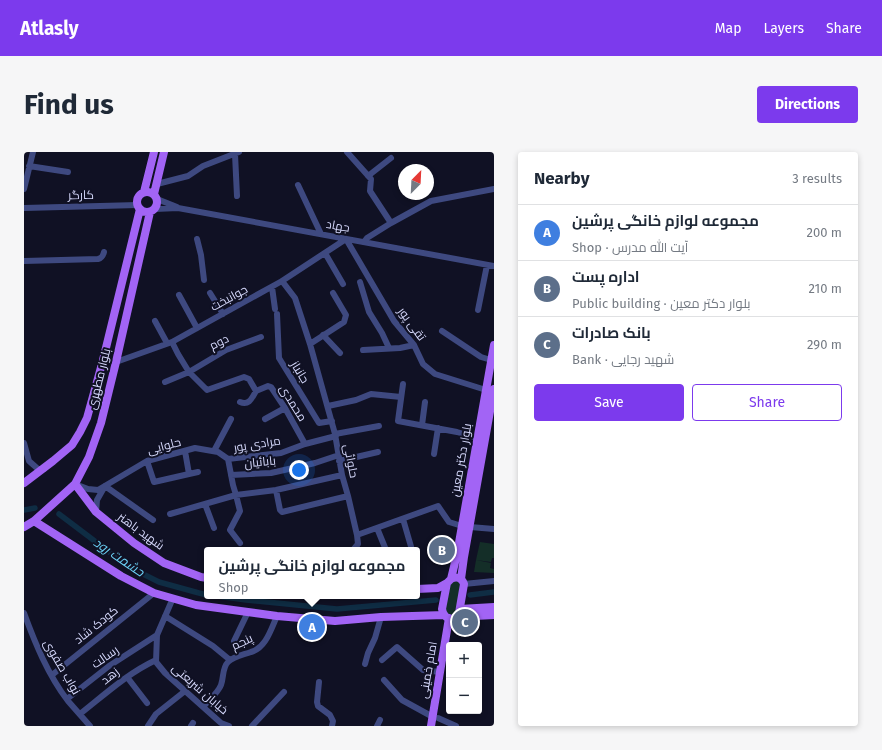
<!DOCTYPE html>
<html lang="en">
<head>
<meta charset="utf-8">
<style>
	:root { --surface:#fff; --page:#f6f6f7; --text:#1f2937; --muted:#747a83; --line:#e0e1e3; --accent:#7c3aed }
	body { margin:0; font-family:"Fira Sans",Cairo,sans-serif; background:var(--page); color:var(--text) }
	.controls { position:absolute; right:12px; bottom:12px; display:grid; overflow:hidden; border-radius:4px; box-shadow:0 2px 6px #0003 }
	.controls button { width:36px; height:36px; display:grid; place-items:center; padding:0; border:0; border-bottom:1px solid var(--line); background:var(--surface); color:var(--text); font:20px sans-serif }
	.compass { position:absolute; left:374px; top:12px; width:36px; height:36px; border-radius:50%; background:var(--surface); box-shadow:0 2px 6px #0003; rotate:24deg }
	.you { position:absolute; left:275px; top:318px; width:14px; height:14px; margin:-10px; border:3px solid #fff; border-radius:50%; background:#1a73e8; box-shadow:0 0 0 6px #1a73e833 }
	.badge { display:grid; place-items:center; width:26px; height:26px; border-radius:50%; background:var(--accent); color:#fff; font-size:13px; font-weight:700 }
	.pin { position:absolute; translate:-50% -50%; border:2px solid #fff; box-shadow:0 1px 4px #0006 }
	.popup { position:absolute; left:180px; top:395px; width:216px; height:52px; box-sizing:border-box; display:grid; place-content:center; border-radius:4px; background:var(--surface); filter:drop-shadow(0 1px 3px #0005); font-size:13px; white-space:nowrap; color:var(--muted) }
	.popup b { font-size:15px; color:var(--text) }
	.popup::after { content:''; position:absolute; left:50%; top:100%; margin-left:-8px; border:8px solid transparent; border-top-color:var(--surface) }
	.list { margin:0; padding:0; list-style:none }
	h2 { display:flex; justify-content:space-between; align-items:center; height:52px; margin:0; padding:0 16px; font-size:17px }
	h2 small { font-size:13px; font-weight:400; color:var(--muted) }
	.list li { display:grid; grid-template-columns:26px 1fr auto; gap:12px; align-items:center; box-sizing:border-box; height:56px; padding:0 16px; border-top:1px solid var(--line) }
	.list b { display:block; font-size:15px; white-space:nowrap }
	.list p { margin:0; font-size:13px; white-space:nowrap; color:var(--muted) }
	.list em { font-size:13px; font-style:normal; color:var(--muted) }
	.actions { display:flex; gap:8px; padding:12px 16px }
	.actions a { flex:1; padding:9px 0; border:1px solid var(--accent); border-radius:4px; text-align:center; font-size:14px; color:var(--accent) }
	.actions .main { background:var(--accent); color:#fff }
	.map { position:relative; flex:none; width:470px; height:574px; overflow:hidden; border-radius:4px }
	header { display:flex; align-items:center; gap:24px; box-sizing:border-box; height:56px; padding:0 20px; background:var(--accent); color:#fff }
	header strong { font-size:19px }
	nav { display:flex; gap:22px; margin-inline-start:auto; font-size:14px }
	.intro { display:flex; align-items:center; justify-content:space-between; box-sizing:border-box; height:96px; padding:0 24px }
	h1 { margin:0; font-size:28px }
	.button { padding:10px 18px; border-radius:4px; background:var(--accent); color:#fff; font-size:14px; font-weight:700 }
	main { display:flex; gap:24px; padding:0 24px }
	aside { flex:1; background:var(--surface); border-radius:4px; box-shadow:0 2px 6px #0003 }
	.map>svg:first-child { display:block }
	.green { fill:#142e28 }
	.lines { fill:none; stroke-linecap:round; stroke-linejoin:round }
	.canal { stroke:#0f2d44; stroke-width:5.5 }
	.minor { stroke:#3e4980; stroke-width:6 }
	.major { stroke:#a264f5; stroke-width:8 }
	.labels { text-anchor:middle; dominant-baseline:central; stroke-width:4; stroke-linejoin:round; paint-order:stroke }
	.street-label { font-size:12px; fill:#d6d9fc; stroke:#101124 }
	.water-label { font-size:13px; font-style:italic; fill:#6bd1f6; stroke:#101124 }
</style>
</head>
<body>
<header>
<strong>Atlasly</strong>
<nav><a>Map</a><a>Layers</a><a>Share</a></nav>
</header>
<div class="intro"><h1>Find us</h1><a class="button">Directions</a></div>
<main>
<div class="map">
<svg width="470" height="574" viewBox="0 0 470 574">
	<rect width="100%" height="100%" fill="#101124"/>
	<path class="green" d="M 456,390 L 470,392 L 470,406 L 468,406 L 467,410 L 452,408 Z
		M 452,408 L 467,411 L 466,416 L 470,417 L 470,421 L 450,420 Z
		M 429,429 L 436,430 L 433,461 L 426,464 L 421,460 L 426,433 Z"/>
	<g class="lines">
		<path class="canal" d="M 0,358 L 11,356
			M 35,362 L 105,415 L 135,430 L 175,441 L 183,443
			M 446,443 L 470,440
			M 193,444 L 222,448 L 313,457 L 412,448"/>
		<path class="minor" d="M 323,0 L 347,27 L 346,39 L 367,71
			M 211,2 L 213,44
			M 5,14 L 44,20
			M 344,24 L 367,6
			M 133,32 L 164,24 L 179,14 L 215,0
			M 274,33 L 297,82
			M 0,37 L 9,0
			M 133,47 L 153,55
			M 0,56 L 114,53
			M 131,57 L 154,56 L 470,114
			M 173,87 L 177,103 L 180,128
			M 340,90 L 343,86 L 367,71 L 407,49 L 470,37
			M 301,101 L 319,132
			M 0,109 L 74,107 C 78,106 79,104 80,100
			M 258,129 L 271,146 L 286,192 L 311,282 L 318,323 L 324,344 L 333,383 L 414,354 L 425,370 L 438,374
			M 336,130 L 345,160 L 358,181 L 365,196
			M 248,135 L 251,157
			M 186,141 L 199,162
			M 155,143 L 173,176
			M 454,158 L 463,113
			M 253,162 L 255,206 L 295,271 L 308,269
			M 131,169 L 143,191
			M 418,179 L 457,205 L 467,208
			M 299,183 L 316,201
			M 148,190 L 154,202 L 165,220 L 183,238 L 220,225 L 225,227 L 232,239 L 244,234 L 247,235 L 261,256 L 281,292
			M 286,192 L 320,170 L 322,163 L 309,141
			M 339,198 L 376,196 L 390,193
			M 92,210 L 148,190 L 258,129 L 322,87 L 370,169 L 390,193 L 399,212 L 411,222 L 462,238
			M 141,230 L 165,220 L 202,198 L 237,185
			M 379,232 L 374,269 L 433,280 L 453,286
			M 216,250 C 225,254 228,246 232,239
			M 304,254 L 332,248 L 347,242 L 377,245
			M 241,267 L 261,256
			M 398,273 L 401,250
			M 311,282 L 355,274
			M 0,291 L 5,309 L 14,317 L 20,317
			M 190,299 L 207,267
			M 410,302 L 414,276
			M 204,307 L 257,301 L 281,292 L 312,284
			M 123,309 L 130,330 L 165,322 L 161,299
			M 315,309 L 354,300
			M 165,322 L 174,320
			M 207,323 L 247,321 L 291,311 L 315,303
			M 51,332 L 64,337 L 74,338 L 123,309 L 171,296 L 194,300 L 204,307 L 209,333 L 212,343 L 216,359 L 206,378 L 216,391
			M 81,334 L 129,368
			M 252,338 L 256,358 L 258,360 L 324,344
			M 181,352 L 190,376
			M 72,360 L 73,348 L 81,334
			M 146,362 L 212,343 L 252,338 L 318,323
			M 379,367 L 388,398
			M 446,375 L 470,377
			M 353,376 L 362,398
			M 329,398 L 334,392 L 333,383
			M 440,432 L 470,429
			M 149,446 L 133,483 L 132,510 L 141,521 L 197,571 L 205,574
			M 0,461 C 11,491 24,523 44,549 C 51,557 59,566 66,574
			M 141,464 L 189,494 L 206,508
			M 210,489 L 224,460
			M 358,508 L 373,495 L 399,518 L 416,520
			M 341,512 L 344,501 L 351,486 L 357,465
			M 28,523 L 130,441
			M 103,525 L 123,551
			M 360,528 L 378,548 L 409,565
			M 295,530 L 293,550 L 294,554 L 306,563 L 309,569 L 308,574
			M 43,547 L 85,514 L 133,483
			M 179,555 C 185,548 194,541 197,533 C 200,525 198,516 204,510 C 210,504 219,503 227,500 C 242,496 247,477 253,464
			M 56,562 C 80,543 104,521 132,508
			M 414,566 L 432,574
			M 124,574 L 132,562 L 161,539
			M 167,574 L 169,571
			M 228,574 L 260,540
			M 353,574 L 356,568"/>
		<path class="major" d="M113 50a10 10 0 1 1 20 0a10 10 0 1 1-20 0Z
			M 120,40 L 130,0
			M 130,42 L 140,0
			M 0,331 L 29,309 L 48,293 L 56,280 L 63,266 L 79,208 L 116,57
			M 51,332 L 72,360 L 110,391 L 140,411 L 177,425 L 183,426
			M 10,369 L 97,424 L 130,441 L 172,453 L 253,464 L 311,469 L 357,465 L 420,463
			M 0,375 L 10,369 L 51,332 L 65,305 L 77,271 L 92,210 L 126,60
			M 427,427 C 433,424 438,426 440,432 L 435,461 C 430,470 420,468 418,457 L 423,431 L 427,427 L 433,402 L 470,193
			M 437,427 L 440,405 L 470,237
			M 393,437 L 414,436 L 423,431
			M 436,457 L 470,455
			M 432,465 L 470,463
			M 407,574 L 425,466"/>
	</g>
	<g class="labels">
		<g class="street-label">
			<text transform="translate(57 43) rotate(-1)">کارگر</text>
			<text transform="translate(314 74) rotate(10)">جهاد</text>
			<text transform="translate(205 146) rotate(-29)">جوانبخت</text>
			<text transform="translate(388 172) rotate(54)">تقی پور</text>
			<text transform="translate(195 190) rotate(-27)">دوم</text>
			<text transform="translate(276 220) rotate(59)">جانباز</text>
			<text transform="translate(75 227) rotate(-76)">بلوار مطهری</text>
			<text transform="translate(269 251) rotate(58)">محمدی</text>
			<text transform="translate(233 292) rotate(-9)">مرادی پور</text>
			<text transform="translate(140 294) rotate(-15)">حلوایی</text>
			<text transform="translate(437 308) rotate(-80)">بلوار دکتر معین</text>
			<text transform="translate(327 309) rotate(79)">حلوائی</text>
			<text transform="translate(236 310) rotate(-6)">بابائیان</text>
			<text transform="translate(117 379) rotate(36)">شهید باهنر</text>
			<text transform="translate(72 473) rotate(-39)">کودک شاد</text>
			<text transform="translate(218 490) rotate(-25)">پنجم</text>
			<text transform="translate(81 505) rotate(-35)">رسالت</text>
			<text transform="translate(38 515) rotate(60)">نواب صفوی</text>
			<text transform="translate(404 518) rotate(-80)">امام خمینی</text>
			<text transform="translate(86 524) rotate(-38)">زهد</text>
			<text transform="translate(176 537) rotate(41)">خیابان شریعتی</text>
		</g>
		<g class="water-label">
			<text transform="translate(95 405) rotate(34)">حشمت رود</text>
		</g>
	</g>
</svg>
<div class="controls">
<button>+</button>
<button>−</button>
</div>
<svg class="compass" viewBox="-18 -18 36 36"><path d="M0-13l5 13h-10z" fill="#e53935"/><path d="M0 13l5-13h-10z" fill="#747a83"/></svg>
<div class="you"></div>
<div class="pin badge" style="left:288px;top:475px;background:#3f7fe0">A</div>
<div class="popup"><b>مجموعه لوازم خانگی پرشین</b>Shop</div>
<div class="pin badge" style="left:418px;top:398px;background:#5c6f8a">B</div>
<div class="pin badge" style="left:441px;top:470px;background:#5c6f8a">C</div>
</div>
<aside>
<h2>Nearby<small>3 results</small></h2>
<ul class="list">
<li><span class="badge" style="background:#3f7fe0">A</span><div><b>مجموعه لوازم خانگی پرشین</b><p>Shop · آیت الله مدرس</p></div><em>200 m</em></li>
<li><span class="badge" style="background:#5c6f8a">B</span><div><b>اداره پست</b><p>Public building · بلوار دکتر معین</p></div><em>210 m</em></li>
<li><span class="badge" style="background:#5c6f8a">C</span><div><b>بانک صادرات</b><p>Bank · شهید رجایی</p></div><em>290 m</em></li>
</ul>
<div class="actions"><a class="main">Save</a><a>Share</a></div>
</aside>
</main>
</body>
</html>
